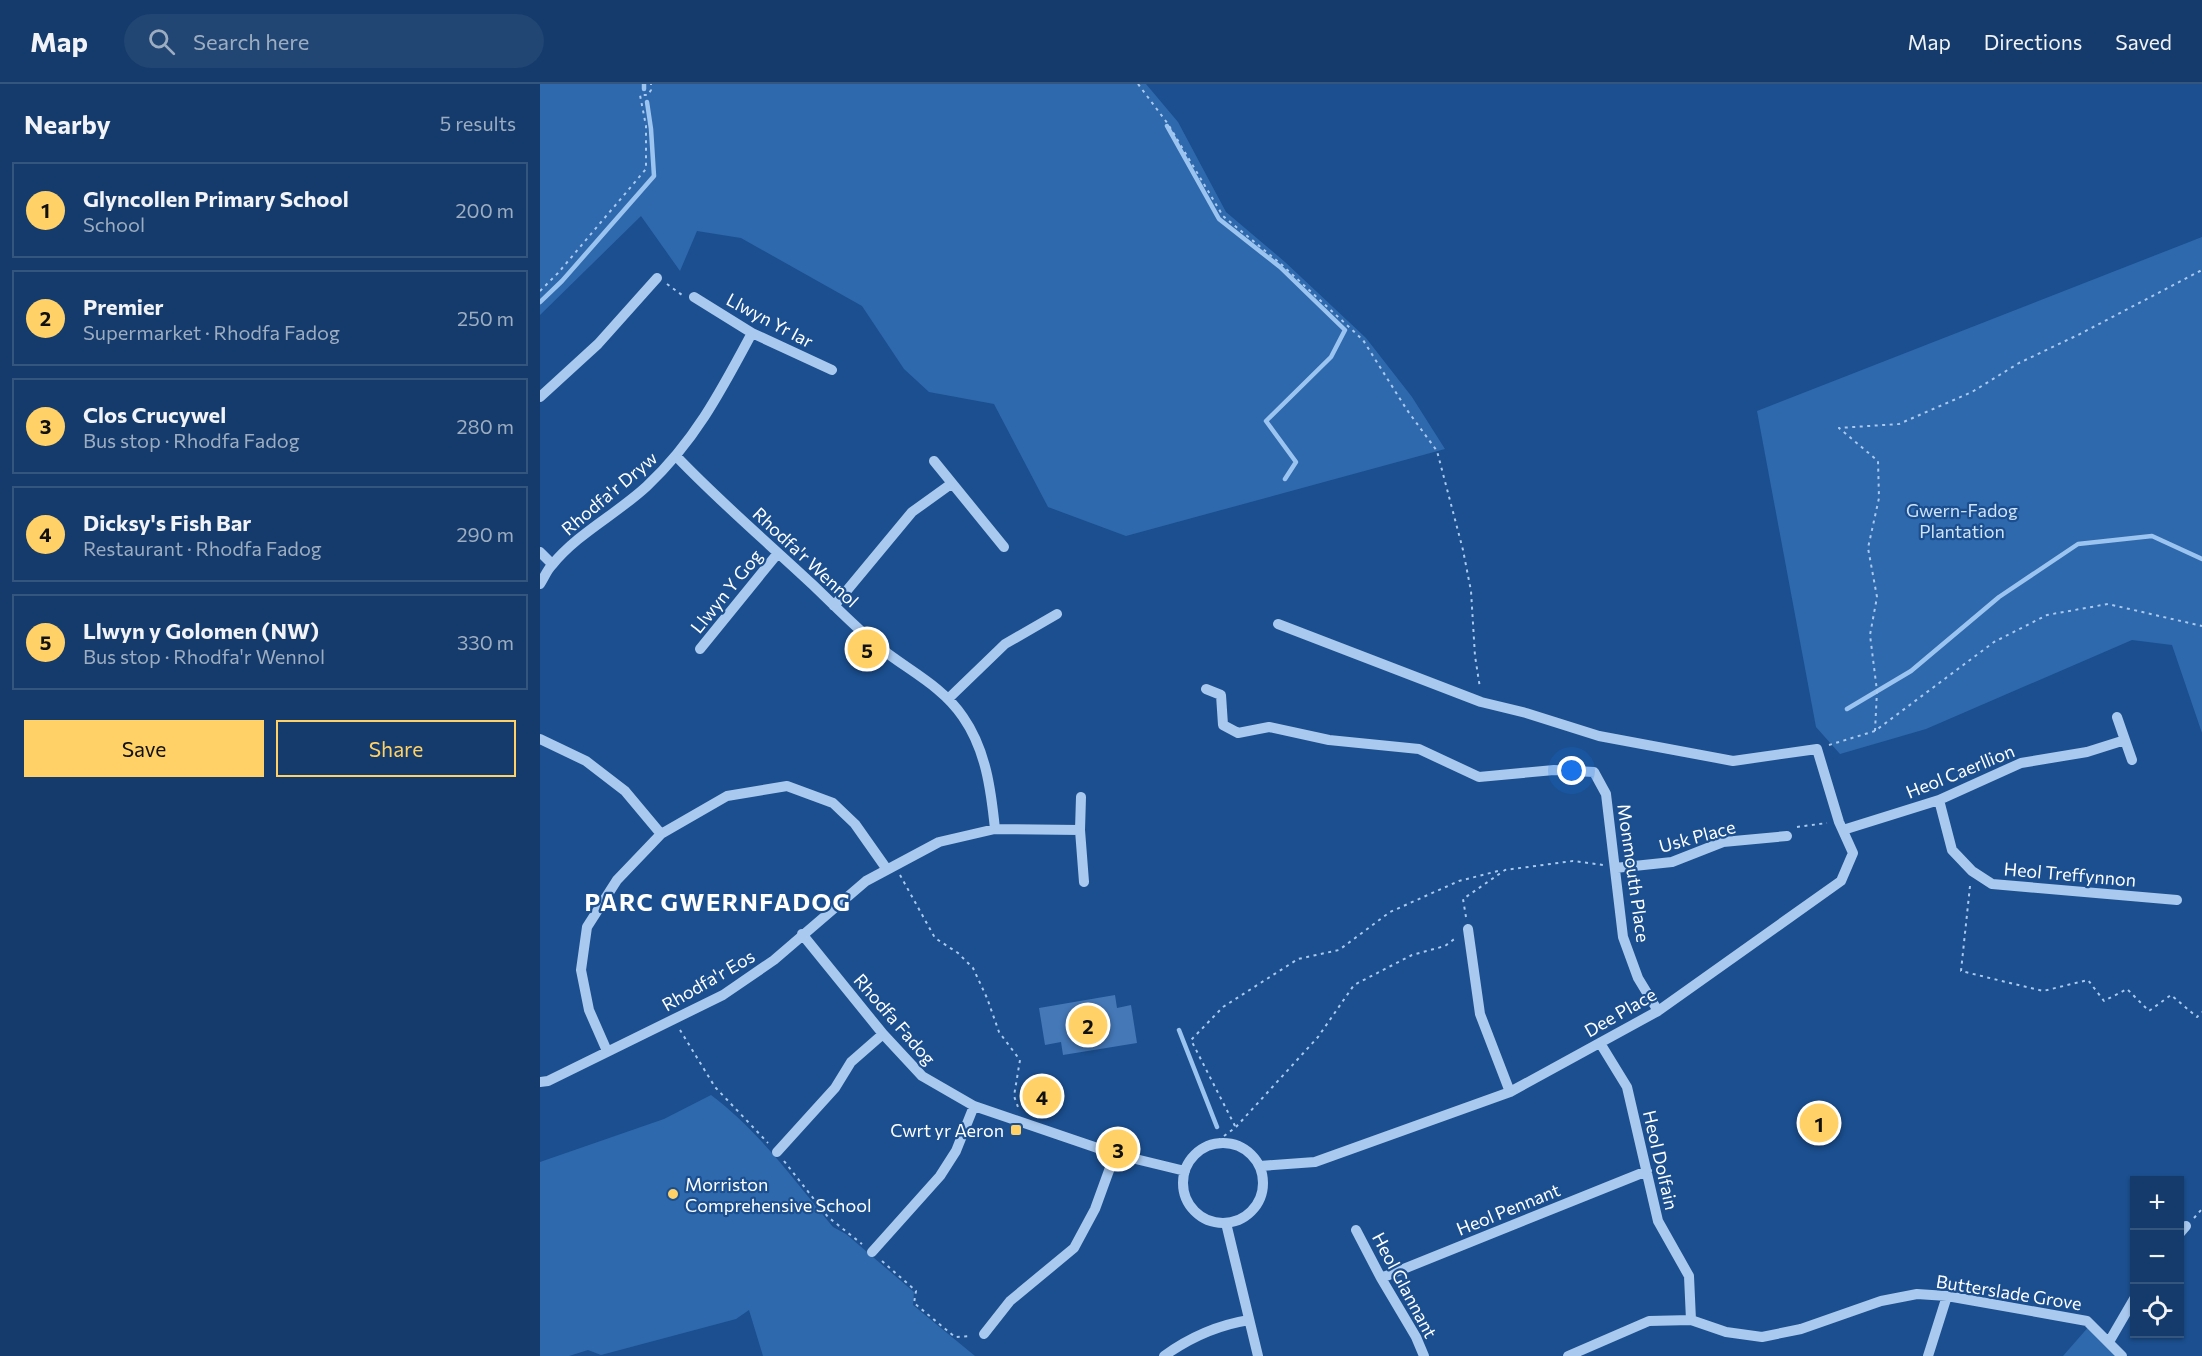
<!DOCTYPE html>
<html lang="en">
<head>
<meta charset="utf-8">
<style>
	:root { --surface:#143b6b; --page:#214673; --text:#f1f3f6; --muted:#9dadc1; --line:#33557e; --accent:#ffd166 }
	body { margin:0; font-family:Commissioner,sans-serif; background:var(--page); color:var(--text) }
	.controls { position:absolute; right:18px; bottom:18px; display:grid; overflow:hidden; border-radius:0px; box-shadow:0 2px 4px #0004 }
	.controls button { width:54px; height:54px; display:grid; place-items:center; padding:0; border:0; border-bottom:2px solid var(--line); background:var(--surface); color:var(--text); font:30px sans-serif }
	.you { position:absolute; left:1032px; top:687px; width:21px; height:21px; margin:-15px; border:4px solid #fff; border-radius:50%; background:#1a73e8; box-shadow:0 0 0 9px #1a73e833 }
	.badge { display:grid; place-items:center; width:39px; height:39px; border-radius:50%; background:var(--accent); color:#111; font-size:20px; font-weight:700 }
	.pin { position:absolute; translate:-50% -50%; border:3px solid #fff; box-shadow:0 2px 6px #0006 }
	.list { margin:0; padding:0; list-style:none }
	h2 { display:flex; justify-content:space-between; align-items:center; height:78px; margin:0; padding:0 24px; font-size:26px }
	h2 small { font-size:20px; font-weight:400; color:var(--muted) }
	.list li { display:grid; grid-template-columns:39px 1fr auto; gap:18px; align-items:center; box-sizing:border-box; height:96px; margin:0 12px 12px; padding:0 12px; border:2px solid var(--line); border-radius:0px }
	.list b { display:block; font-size:22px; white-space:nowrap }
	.list p { margin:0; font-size:20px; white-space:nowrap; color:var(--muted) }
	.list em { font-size:20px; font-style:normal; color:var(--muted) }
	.actions { display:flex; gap:12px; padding:18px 24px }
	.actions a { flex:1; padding:14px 0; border:2px solid var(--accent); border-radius:0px; text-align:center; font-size:21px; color:var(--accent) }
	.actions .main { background:var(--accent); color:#111 }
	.icon { flex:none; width:33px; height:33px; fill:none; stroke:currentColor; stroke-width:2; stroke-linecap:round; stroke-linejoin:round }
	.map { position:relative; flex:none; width:1662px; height:1272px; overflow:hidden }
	header { display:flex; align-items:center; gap:36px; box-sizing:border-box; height:84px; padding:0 30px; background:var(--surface); border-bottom:2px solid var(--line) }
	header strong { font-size:28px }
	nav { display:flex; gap:33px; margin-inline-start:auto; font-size:21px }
	.search { width:420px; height:54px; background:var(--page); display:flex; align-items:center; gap:15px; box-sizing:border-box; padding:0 21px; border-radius:33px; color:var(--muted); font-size:22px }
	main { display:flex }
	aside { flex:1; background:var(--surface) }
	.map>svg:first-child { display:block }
	.green { fill:#2e69ad }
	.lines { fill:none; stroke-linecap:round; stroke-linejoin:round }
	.stream { stroke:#9cc4f0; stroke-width:4.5 }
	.building { fill:#4478b7 }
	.path { stroke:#a9c9ee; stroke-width:2; stroke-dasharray:3 4.5; stroke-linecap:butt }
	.minor { stroke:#a9c9ee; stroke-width:10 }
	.poi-dot { fill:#ffd166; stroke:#1b4f8f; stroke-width:2 }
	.labels { text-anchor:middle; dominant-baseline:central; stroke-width:4.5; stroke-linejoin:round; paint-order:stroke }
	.street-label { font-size:18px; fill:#fff; stroke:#1b4f8f }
	.park-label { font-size:18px; fill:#cfe3fa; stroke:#1b4f8f }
	.poi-label { font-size:18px; fill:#fff; stroke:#1b4f8f; text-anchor:end }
	.district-label { font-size:24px; font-weight:bold; letter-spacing:1.5px; fill:#fff; stroke:#1b4f8f }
</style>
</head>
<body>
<header>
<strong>Map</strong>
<div class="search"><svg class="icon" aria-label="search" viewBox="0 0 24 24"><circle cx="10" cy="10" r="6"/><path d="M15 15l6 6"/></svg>Search here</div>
<nav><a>Map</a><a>Directions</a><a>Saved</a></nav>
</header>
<main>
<aside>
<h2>Nearby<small>5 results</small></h2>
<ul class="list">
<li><span class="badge">1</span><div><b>Glyncollen Primary School</b><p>School</p></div><em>200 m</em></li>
<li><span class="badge">2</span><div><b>Premier</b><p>Supermarket · Rhodfa Fadog</p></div><em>250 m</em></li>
<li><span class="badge">3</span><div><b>Clos Crucywel</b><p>Bus stop · Rhodfa Fadog</p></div><em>280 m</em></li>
<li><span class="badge">4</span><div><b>Dicksy's Fish Bar</b><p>Restaurant · Rhodfa Fadog</p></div><em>290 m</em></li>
<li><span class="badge">5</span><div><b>Llwyn y Golomen (NW)</b><p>Bus stop · Rhodfa'r Wennol</p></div><em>330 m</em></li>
</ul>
<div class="actions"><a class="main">Save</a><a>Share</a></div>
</aside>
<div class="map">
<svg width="1662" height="1272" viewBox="0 0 1662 1272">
	<rect width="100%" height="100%" fill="#1b4f8f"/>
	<path class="green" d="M 0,0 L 606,0 L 638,38 L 686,128 L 745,178 L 826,254 L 872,313 L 905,365 L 586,452 L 508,423 L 454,320 L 389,308 L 364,285 L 322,222 L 201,154 L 157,147 L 140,187 L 101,132 L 0,231 Z
		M 1662,153 L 1662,649 L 1632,561 L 1592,556 L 1386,645 L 1300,670 L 1276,643 L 1217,327 Z
		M 171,1011 C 219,1047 255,1097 293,1143 L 306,1150 L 374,1208 L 373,1221 L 435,1272 L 223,1272 L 209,1226 L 196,1235 L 61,1271 L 48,1266 L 29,1272 L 0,1272 L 0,1078 L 124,1035 Z
		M 1551,1240 L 1582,1272 L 1523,1272 Z"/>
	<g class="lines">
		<path class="stream" d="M 104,0 L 104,5
			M 627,42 L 679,135 L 740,183 L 805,246 L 791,273 L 726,337 L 756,378 L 745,395
			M 0,218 L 22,197 L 114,92 L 111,45 L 107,18
			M 1307,625 L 1371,587 L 1459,513 L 1538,460 L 1612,452 L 1662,475
			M 639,946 L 677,1043"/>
	</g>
	<path class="building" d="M 575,911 L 577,924 L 591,921 L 597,959 L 523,971 L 521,958 L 505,961 L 499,924 Z
		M 513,999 L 516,1021 L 490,1025 L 487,1003 Z"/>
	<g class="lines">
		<path class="path" d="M 598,0 L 628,40 L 683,132 L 741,180 L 823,256 L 867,326 L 897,367 L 923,466 L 931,507 L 935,572 L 940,604
			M 127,200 L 142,211
			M 0,207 L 18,189 L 106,85 L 106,42 L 100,11 L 108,11 L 111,6 L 111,0
			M 1335,647 L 1337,607 L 1330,551 L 1337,513 L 1328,464 L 1339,414 L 1338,377 L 1299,344 L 1359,340 L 1432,308 L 1479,279 L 1540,250 L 1662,186
			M 1289,661 L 1335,647 L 1454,558 L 1507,531 L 1568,520 L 1662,542
			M 1257,743 L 1287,739
			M 360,791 L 395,854 L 418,869 L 433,884 L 447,914 L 459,948 L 480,976 L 474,1012 L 478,1023
			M 1430,802 L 1421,887 L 1503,907 L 1548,896 L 1564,917 L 1587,905 L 1609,927 L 1631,911 L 1657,933 L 1662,928
			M 926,833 L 923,815 L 965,786 L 1033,777 L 1063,781
			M 140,946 L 175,1003 L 228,1059
			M 695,1042 L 651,956 L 683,923 L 758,875 L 799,866 L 850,828 L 919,797 L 962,786
			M 672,1061 L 696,1043 L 778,953 L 814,901 L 872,871 L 905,862 L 917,853
			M 244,1077 L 288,1133 L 322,1160
			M 1654,1134 L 1662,1125
			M 342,1177 L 376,1207 L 374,1219 L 415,1253 L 431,1252"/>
		<path class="minor" d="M 154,213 L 212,249 L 292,286
			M 0,313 L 58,260 L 117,194
			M 137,373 C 180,418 227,458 273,501 C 296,523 318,546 343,566 C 370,587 403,603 423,633 C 446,666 451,706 455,745
			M 394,377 L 464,463
			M 0,468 L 12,480
			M 0,500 C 4,494 7,486 12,481 C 38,449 77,430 107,402 C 155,357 181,307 212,249
			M 294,522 L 372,428 L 411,400
			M 160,565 L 238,469
			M 666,605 L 681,611 L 683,641 L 698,649 L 729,643 L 789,656 L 879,665 L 939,693 L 1014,686 L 1054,688 L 1066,710 L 1083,853 L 1098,894 L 1118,927
			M 408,615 L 465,560 L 517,530
			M 1577,633 L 1585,656
			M 0,655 L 46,677 L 85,707 L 121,750
			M 541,713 L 540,746 L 544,798
			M 1399,716 L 1412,766 L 1432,787 L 1452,800 L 1637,816
			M 1303,746 L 1399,716 L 1481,679 L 1547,668 L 1585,656 L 1592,676
			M 1075,784 L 1132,778 L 1183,758 L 1247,752
			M 928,845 L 940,930 L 970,1008
			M 262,850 L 343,950 L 382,992 L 434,1022 L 575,1070 L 645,1087
			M 1060,959 L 1087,1003 L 1118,1137 L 1149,1192 L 1151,1236
			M 67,967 L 49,926 L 41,886 L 47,843 L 77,796 L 121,750 L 187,712 L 247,702 L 293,719 L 315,740 L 346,784
			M 0,998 L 8,997 L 183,911 L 234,876 L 326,797 L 399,758 L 455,745 L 540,746
			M643 1099a40 40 0 1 1 80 0a40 40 0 1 1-80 0Z
			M 237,1068 L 295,1004 L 311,978 L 343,950
			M 720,1082 L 775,1078 L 970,1008 L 1118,927 L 1301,797 L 1313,769 L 1299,738 L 1277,665 L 1193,677 L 1059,652 L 986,629 L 941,618 L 738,540
			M 686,1139 L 718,1272
			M 816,1146 L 841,1194 L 876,1253 L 884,1272
			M 1640,1149 L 1646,1142
			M 332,1168 L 400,1092 L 416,1067 L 434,1022
			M 841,1194 L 1107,1087
			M 444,1250 L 470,1217 L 534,1164 L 555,1125 L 575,1070
			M 1569,1258 L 1594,1215
			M 624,1272 C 649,1254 678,1241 709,1236
			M 1028,1272 L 1109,1237 L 1151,1236 L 1186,1248 L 1222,1253 L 1261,1245 L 1341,1217 L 1377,1210 L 1407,1212 L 1547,1237 L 1582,1272
			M 1388,1272 L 1407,1212"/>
	</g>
	<g class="poi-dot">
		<rect x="470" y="1040" width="12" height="12" rx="3"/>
		<circle cx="133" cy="1110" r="6"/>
	</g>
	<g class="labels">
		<g class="street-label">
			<text transform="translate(230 236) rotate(28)">Llwyn Yr Iar</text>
			<text transform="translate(69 409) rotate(-40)">Rhodfa'r Dryw</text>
			<text transform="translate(266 473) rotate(43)">Rhodfa'r Wennol</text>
			<text transform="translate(186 507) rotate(-51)">Llwyn Y Gog</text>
			<text transform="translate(1420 687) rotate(-22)">Heol Caerllion</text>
			<text transform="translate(1157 752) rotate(-15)">Usk Place</text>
			<text transform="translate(1094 789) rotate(82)">Monmouth Place</text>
			<text transform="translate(1530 790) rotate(5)">Heol Treffynnon</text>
			<text transform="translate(168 896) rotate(-30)">Rhodfa'r Eos</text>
			<text transform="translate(1080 928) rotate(-30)">Dee Place</text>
			<text transform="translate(355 935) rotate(49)">Rhodfa Fadog</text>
			<text transform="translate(1121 1076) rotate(77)">Heol Dolfain</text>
			<text transform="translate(968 1125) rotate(-22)">Heol Pennant</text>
			<text transform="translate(865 1201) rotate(62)">Heol Glannant</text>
			<text transform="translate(1469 1208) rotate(9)">Butterslade Grove</text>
		</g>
		<g class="park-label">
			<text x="1422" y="426">Gwern-Fadog<tspan x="1422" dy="21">Plantation</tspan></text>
		</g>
		<g class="poi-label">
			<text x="464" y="1046">Cwrt yr Aeron</text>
			<text x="145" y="1100" text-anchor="start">Morriston<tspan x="145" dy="21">Comprehensive School</tspan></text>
		</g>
		<g class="district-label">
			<text x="178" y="817">PARC GWERNFADOG</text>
		</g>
	</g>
</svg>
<div class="controls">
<button>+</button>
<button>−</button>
<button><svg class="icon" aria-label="locate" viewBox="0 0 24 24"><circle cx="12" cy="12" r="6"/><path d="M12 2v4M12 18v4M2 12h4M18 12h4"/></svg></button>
</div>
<div class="you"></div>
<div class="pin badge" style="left:1279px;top:1039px">1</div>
<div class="pin badge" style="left:548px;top:941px">2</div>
<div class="pin badge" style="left:578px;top:1065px">3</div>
<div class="pin badge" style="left:502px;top:1012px">4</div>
<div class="pin badge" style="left:327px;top:565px">5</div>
</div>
</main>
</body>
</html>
